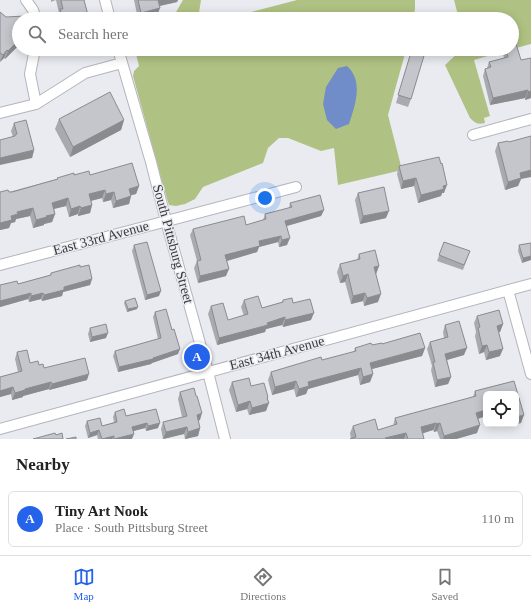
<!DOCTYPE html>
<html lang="en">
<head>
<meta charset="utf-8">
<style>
	:root { --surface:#fff; --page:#f6f6f6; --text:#222; --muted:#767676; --line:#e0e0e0; --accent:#2563eb }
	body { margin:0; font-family:Georgia,serif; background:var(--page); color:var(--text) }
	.controls { position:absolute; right:12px; bottom:12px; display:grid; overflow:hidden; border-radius:6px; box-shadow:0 2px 10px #0003 }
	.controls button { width:36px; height:36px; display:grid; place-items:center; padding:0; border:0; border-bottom:1px solid var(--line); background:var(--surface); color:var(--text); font:20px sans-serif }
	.you { position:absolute; left:265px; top:198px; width:14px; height:14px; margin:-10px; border:3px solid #fff; border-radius:50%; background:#1a73e8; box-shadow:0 0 0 6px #1a73e833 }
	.badge { display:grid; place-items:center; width:26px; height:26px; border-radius:50%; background:var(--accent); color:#fff; font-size:13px; font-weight:700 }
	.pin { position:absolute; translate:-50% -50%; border:2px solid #fff; box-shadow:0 1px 4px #0006 }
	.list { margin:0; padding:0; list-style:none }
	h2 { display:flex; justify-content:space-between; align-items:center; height:52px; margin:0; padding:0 16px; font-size:17px }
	h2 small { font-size:13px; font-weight:400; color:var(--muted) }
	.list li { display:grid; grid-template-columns:26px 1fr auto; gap:12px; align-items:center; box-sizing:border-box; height:56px; margin:0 8px 8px; padding:0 8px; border:1px solid var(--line); border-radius:6px }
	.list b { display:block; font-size:15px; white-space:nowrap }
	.list p { margin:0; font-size:13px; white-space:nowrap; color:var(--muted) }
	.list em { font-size:13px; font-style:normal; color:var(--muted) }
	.icon { flex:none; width:22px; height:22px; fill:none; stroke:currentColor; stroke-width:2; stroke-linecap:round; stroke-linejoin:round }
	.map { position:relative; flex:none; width:531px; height:439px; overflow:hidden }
	.search { position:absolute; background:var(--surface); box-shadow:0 2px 10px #0003; left:12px; right:12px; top:12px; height:44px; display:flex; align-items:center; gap:10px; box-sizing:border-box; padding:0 14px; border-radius:22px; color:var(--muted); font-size:15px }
	.sheet { height:116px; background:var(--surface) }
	nav { display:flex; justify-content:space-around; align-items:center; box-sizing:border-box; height:56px; border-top:1px solid var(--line); background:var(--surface); font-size:11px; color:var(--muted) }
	nav a { display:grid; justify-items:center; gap:2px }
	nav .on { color:var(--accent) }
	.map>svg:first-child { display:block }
	.green { fill:#b0c283 }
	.water { fill:#708cc9 }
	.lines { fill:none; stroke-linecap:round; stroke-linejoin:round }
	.street-casing { stroke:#b4b5bc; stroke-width:12 }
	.street { stroke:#fff; stroke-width:10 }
	.wall { fill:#a9aaaf }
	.shaded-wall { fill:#898b8f }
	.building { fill:#c4c6cc; stroke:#898b8f }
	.labels { text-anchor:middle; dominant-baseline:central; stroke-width:3; stroke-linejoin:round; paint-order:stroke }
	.street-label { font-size:14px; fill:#38393c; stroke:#e9ebf1 }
</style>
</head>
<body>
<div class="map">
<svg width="531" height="439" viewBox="0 0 531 439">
	<rect width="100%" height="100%" fill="#e9ebf1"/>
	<path class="green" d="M 183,0 L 201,0 L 198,19 L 172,19 Z
		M 297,0 L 415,0 L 415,9 L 413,19 L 225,19 Z
		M 454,0 L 531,0 L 531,44 L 512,49 L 512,19 L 459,19 Z
		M 130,49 L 429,49 L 423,55 L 406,50 L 388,115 L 402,170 L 338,185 L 334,148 L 321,151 L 288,138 L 279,138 L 268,148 L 263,163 L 203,187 L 195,199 L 185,204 L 176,206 L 169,205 L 167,199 L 133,76 L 134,71 L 139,66 L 135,50 Z
		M 460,49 L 512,49 L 474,60 L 490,116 L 484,118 L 485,123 C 478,125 475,123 470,118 L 445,65 L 460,51 Z"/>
	<path class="water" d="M 347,66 C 364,81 355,106 349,124 L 336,129 L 327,120 L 323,104 L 326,87 L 338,68 Z"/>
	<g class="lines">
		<defs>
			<path id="street" d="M 26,0 L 33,10 L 36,19
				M 105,0 L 110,19
				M 35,49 L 30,74 L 36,104
				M 118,49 L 151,162 L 166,221 L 208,372 L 225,439
				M 0,113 L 36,104 L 85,73 L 122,63
				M 473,135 L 531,119
				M 0,265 L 296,187
				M 508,290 L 531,374
				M 0,429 L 531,284"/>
		</defs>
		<use href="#street" class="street-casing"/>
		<use href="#street" class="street"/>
	</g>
	<path class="wall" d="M 51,0 L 84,0 L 89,19 L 58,19 L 58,17 L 59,13 L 56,0 L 51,2 Z
		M 134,0 L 178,0 L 177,2 L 159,6 L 157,16 L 144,19 L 138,19 Z
		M 0,12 L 6,17 L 19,19 L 19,45 L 5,59 L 4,58 L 0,62 Z
		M 53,49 L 82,49 L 62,55 L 52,52 Z
		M 412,49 L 411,99 L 408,107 L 396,103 Z
		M 505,49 L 512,49 L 521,60 L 531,58 L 531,98 L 525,100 L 525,98 L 490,105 L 483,76 L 485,69 L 487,68 L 489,62 L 504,58 L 503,54 Z
		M 59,119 L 124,120 L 121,130 L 70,157 L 55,129 Z
		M 14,123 L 34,150 L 32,158 L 13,137 L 11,131 Z
		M 498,143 L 521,179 L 518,186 L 505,190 L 495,151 Z
		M 399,166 L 444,193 L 442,193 L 441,196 L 418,203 L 414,186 L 401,189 L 397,174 Z
		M 74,175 L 90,175 L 139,186 L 136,194 L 131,195 L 131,196 L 129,204 L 113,208 L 111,200 L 103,202 L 102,198 L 91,201 L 92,205 L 90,213 L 78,216 L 78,214 L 69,217 L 66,206 L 54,209 L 55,214 L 52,222 L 44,224 L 44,225 L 33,228 L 30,216 L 16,219 L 15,222 L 11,223 L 9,228 L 0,230 L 0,192 L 9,192 L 57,179 L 57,178 Z
		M 358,193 L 386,218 L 360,224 L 355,200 Z
		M 290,203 L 324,210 L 321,216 L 287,226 L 287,245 L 279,247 L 278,242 L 259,247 L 257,252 L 227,261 L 226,276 L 198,283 L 194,268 L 197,261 L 190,235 L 193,229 L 246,225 L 263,220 L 265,214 L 289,208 Z
		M 444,242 L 470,251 L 463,270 L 437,261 Z
		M 531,243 L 522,263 L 518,251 L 519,245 Z
		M 134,245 L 159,296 L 145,300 L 132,251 Z
		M 359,254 L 379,266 L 376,274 L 378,302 L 364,306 L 363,301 L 351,304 L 345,282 L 340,283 L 337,272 L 340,264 L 357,260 Z
		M 80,267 L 92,279 L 90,285 L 63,292 L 62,296 L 42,301 L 41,299 L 29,302 L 28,299 L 0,307 L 0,285 L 18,284 L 50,275 L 51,273 Z
		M 244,300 L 262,308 L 282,302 L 283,300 L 293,303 L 311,320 L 283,327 L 282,325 L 266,329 L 265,332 L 217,345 L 208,314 L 211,306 L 228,320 L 244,316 L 241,307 Z
		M 125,301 L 137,309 L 127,312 L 124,303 Z
		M 155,312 L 178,354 L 152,363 L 151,364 L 118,372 L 113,356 L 115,351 L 158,339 L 153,317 Z
		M 477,316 L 503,324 L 500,332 L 499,332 L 500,356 L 486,360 L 484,352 L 479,354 L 475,336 L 476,332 L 474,323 Z
		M 445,325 L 464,355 L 447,360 L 451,377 L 448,384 L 435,387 L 431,370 L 432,366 L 427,349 L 430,342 L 444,338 L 443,332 Z
		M 90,328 L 106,338 L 90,342 L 88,334 Z
		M 382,344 L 425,348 L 422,356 L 372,369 L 373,374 L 370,382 L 360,385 L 358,375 L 308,389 L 306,394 L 296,397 L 294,389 L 272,395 L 268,380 L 271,372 L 322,360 L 354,352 L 355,348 Z
		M 17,352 L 30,363 L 39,365 L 44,368 L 87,380 L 49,390 L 49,389 L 23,396 L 23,397 L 12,400 L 11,394 L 0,397 L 0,377 L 18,372 L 15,359 Z
		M 514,381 L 521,423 L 516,424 L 516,394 L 486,394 L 486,416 L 478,419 L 477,433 L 456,439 L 440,439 L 437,431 L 434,432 L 433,430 L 422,433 L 424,439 L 350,439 L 351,439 L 350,433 L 353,426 L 378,430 L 393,426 L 395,418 L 473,397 L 475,391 Z
		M 232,382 L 251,386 L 268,397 L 266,411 L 249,415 L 247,409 L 236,412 L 229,390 Z
		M 180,392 L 200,420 L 198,421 L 200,428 L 198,436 L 185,439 L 184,434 L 163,439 L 161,429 L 163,422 L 182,417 L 178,399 Z
		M 156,409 L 158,428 L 146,431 L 145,428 L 133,431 L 134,434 L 131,439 L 98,439 L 97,435 L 88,438 L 85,426 L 87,421 L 102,426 L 114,422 L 113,417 L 115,412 L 126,416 Z"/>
	<path class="shaded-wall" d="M 157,0 L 178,0 L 177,2 L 155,7 Z
		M 160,8 L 157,16 L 144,19 L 139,19 L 141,13 Z
		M 19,40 L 19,45 L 5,59 L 8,51 Z
		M 64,49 L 82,49 L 62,55 Z
		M 7,50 L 4,58 L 0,62 L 3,55 Z
		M 528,90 L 525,98 L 490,105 L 493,98 Z
		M 531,91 L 531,98 L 525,100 L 528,92 Z
		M 124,120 L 121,130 L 70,157 L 73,147 Z
		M 34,150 L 32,158 L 0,165 L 0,158 Z
		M 531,170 L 531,177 L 521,179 L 518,186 L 505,190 L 508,182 L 520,173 Z
		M 416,178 L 414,186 L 401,189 L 403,181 Z
		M 447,185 L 444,193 L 442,193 L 441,196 L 418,203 L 421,195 L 443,186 Z
		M 139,186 L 136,194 L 127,196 L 129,189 Z
		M 105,190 L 102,198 L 86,202 L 89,194 Z
		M 114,192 L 111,200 L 103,202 L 106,194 Z
		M 131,196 L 129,204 L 113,208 L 116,201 Z
		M 68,198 L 66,206 L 49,210 L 52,203 Z
		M 92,205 L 90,213 L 78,216 L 81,208 Z
		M 80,206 L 78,214 L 69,217 L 71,209 Z
		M 33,208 L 30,216 L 16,219 L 15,222 L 11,223 L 9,228 L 0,230 L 0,223 L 17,212 Z
		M 324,210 L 321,216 L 283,227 L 285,221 Z
		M 389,211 L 386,218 L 360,224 L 363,216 Z
		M 55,214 L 52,222 L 44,224 L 44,225 L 33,228 L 36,220 L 46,216 Z
		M 281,236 L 278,242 L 259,247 L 257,252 L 223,262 L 225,255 L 259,241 Z
		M 290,238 L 287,245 L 279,247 L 282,240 Z
		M 531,256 L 531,260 L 522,263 L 523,258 Z
		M 379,266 L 376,274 L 371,275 L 374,267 Z
		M 229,269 L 226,276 L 198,283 L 200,276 Z
		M 348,274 L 345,282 L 340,283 L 343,276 Z
		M 92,279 L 90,285 L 63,292 L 62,296 L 42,301 L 44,295 L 64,287 Z
		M 161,291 L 159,296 L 145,300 L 147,295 Z
		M 31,293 L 28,299 L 0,307 L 0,301 Z
		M 43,293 L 41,299 L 29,302 L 31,296 Z
		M 365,293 L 363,301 L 351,304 L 353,296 Z
		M 381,294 L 378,302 L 364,306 L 367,298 Z
		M 138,307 L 137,309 L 127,312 L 128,309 Z
		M 314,313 L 311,320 L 283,327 L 285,320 Z
		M 285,317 L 282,325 L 266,329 L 265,332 L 217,345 L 219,338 Z
		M 503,324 L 500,332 L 495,333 L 497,326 Z
		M 108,333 L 106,338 L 90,342 L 92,337 Z
		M 487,345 L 484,352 L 479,354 L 482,346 Z
		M 425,348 L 422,356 L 368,370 L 370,363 Z
		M 467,348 L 464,355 L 443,361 L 445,354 Z
		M 180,349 L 178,354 L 152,363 L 151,364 L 118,372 L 119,367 L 153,358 Z
		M 503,349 L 500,356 L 486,360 L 489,352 Z
		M 361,368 L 358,375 L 308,389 L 306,394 L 296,397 L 299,389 L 308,382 Z
		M 89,374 L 87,380 L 49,390 L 52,384 Z
		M 373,374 L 370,382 L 360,385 L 363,377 Z
		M 451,377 L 448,384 L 435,387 L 437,380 Z
		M 296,381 L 294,389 L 272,395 L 275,387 Z
		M 51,382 L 49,389 L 23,396 L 23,397 L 12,400 L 15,393 L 25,389 Z
		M 13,387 L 11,394 L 0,397 L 0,391 Z
		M 268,397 L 266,404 L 269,403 L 266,411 L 249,415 L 252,408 Z
		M 250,401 L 247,409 L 236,412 L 238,405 Z
		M 486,410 L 486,416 L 473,420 L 476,413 Z
		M 202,413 L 200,420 L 194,422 L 197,415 Z
		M 524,415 L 521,423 L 516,424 L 516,417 Z
		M 147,423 L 145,428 L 130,432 L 132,427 Z
		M 160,423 L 158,428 L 146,431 L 148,426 Z
		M 436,423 L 433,430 L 418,435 L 421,427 Z
		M 440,423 L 437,431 L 434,432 L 436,424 Z
		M 506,424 L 516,424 L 505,427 Z
		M 480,425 L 477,433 L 456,439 L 443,439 L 444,436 Z
		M 187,427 L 184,434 L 163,439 L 166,432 Z
		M 200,428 L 198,436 L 185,439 L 188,432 Z
		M 99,430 L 97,435 L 88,438 L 90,433 Z
		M 406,433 L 404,439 L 385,439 L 385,438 Z
		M 134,434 L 132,439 L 114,439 Z
		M 114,436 L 112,439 L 102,439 Z"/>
	<path class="building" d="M 61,0 L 84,0 L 89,19 L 63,19 L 60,9 L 63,9 Z
		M 138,0 L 158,0 L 160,8 L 141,13 Z
		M 0,12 L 6,17 L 25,16 L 25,19 L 19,19 L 19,40 L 8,51 L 7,50 L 3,55 L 0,53 Z
		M 516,44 L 521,60 L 531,58 L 531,91 L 528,92 L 528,90 L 493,98 L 485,69 L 491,67 L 489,62 L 508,57 L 506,49 L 512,49 L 512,45 Z
		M 412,49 L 426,49 L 411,99 L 398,95 Z
		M 110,92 L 124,120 L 73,147 L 59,119 Z
		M 26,120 L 34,150 L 0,158 L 0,140 L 15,136 L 15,135 L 17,134 L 14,123 Z
		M 531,136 L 531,170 L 520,173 L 521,178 L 508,182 L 498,143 L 508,141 L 509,142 Z
		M 439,157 L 441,164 L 442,163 L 447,185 L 443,186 L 444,189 L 421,195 L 416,178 L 403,181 L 399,166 Z
		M 132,163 L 139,186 L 129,189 L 131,196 L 116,201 L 114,192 L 106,194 L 105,190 L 89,194 L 92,205 L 81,208 L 80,206 L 71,209 L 68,198 L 52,203 L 55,214 L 46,216 L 47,217 L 36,220 L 33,208 L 17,212 L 18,214 L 11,216 L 12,220 L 0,223 L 0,192 L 8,190 L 9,192 L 12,192 L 58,179 L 57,178 L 74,173 L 74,175 L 89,171 L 90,175 Z
		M 384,187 L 389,211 L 363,216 L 358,193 Z
		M 320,195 L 324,210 L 285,221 L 290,238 L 282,240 L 281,236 L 259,241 L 260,246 L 225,255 L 229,269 L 200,276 L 197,261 L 201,260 L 193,229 L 244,216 L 246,225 L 266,219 L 265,214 L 292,207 L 290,203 Z
		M 147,242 L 161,291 L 147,295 L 134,245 Z
		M 444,242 L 470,251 L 464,265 L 439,255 Z
		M 531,243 L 531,256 L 523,258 L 519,245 Z
		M 375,250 L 379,266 L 374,267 L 381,294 L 367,298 L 365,293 L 353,296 L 348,274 L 343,276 L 340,264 L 360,259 L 359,254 Z
		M 80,265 L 80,267 L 89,265 L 92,279 L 64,287 L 64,290 L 44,295 L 43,293 L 31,296 L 31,293 L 0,301 L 0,285 L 17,281 L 18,284 L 51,275 L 51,273 Z
		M 258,296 L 262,308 L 283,302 L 283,300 L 292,298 L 293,303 L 310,299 L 314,313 L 285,320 L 285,317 L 267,323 L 268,325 L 219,338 L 211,306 L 223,303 L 228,320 L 248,314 L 244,300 Z
		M 135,298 L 138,307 L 128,309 L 125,301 Z
		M 166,309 L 172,330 L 174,329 L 180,349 L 153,358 L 153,359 L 119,367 L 115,351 L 161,338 L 155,312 Z
		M 499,310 L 503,324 L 497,326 L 503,349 L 489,352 L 487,345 L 482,346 L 478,328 L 480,327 L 477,316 Z
		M 459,321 L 467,348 L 445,354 L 451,377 L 437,380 L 433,362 L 435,362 L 430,342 L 448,337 L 445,325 Z
		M 106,324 L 108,333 L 92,337 L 90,328 Z
		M 420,333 L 425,348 L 370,363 L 373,374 L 363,377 L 361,368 L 308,382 L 309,386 L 299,389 L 296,381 L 275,387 L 271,372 L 321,357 L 322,360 L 356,351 L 355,348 L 371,343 L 372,345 L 382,343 L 382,344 Z
		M 27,350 L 30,363 L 38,361 L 39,365 L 43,364 L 44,368 L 85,358 L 89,374 L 52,384 L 51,382 L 25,389 L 25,390 L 15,393 L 13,387 L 0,391 L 0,377 L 22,371 L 17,352 Z
		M 249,378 L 251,386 L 264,383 L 268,397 L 267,398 L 269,403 L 252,408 L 250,401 L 238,405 L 232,382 Z
		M 514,381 L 524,415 L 516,417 L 516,394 L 486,394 L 486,410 L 476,413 L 480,425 L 444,436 L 440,423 L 436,424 L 436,423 L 421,427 L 424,439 L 408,439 L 406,433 L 385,438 L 386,439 L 350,439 L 356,437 L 353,426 L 375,419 L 378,430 L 397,424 L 395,418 L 476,396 L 475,391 Z
		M 194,388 L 196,396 L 197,396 L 202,413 L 197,415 L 200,428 L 188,432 L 187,427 L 166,432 L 163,422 L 187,416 L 180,392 Z
		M 124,409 L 126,416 L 156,409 L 160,423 L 148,426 L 147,423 L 132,427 L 134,434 L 114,439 L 114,436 L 102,439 L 99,430 L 90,433 L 87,421 L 100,418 L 102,426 L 117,422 L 115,412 Z
		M 55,433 L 56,435 L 62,433 L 63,439 L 33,439 Z
		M 76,437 L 76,439 L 66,439 Z"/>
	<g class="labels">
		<g class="street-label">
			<text transform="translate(101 238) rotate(-15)">East 33rd Avenue</text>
			<text transform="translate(173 244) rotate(75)">South Pittsburg Street</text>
			<text transform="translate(277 353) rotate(-15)">East 34th Avenue</text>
		</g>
	</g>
</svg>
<div class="controls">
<button><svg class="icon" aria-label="locate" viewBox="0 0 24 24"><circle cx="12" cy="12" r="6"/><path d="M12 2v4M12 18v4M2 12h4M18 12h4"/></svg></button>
</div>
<div class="you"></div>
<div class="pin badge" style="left:197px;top:357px">A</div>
<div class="search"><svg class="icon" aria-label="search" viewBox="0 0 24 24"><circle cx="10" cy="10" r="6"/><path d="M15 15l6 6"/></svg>Search here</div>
</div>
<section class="sheet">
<h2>Nearby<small></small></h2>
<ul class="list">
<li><span class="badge">A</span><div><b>Tiny Art Nook</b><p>Place · South Pittsburg Street</p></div><em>110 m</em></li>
</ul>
</section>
<nav>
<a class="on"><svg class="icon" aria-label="map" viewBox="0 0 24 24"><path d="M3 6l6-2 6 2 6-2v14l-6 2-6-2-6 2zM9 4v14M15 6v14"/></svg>Map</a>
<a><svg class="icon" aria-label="directions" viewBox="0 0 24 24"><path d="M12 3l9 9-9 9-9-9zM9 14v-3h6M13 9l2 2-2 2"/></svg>Directions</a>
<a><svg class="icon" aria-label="saved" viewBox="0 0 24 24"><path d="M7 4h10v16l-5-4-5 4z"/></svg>Saved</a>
</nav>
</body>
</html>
